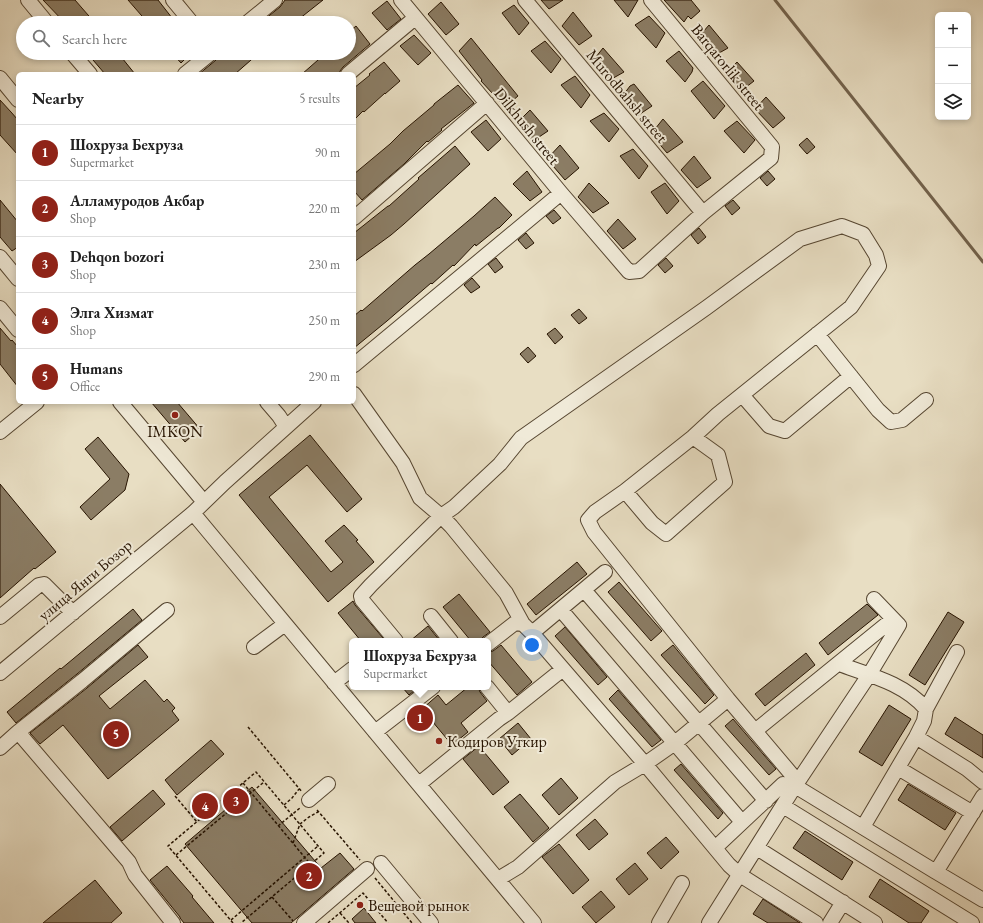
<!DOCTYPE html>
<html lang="en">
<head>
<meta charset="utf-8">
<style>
	:root { --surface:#fff; --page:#f2f2f2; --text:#222; --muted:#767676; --line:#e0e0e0; --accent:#8f2418 }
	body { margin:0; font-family:"EB Garamond",serif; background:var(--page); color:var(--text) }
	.controls { position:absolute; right:12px; top:12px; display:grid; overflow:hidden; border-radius:6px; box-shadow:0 2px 6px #0003 }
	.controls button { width:36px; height:36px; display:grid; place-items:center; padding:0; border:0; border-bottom:1px solid var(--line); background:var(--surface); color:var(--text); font:20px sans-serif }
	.you { position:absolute; left:532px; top:645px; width:14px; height:14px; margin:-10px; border:3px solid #fff; border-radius:50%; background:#1a73e8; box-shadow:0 0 0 6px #1a73e833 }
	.badge { display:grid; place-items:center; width:26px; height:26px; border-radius:50%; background:var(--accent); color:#fff; font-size:13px; font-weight:700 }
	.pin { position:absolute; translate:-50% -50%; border:2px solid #fff; box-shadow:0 1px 4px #0006 }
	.popup { position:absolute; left:349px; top:638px; width:142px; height:52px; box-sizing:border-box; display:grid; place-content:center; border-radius:6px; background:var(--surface); filter:drop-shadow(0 1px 3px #0005); font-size:13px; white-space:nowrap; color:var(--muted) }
	.popup b { font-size:15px; color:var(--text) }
	.popup::after { content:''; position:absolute; left:50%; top:100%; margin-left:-8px; border:8px solid transparent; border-top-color:var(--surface) }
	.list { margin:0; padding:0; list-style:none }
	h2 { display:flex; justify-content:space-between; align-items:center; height:52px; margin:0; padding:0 16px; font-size:17px }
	h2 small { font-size:13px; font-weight:400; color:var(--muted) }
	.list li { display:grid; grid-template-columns:26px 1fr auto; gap:12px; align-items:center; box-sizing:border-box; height:56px; padding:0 16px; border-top:1px solid var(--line) }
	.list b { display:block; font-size:15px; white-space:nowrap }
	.list p { margin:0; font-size:13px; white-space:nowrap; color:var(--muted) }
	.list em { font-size:13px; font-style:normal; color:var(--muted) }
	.icon { flex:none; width:22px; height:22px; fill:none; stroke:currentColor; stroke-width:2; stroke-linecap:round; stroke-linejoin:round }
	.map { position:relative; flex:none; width:983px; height:923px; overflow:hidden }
	.search { position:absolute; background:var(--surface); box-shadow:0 2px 6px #0003; left:16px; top:16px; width:340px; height:44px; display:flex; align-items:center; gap:10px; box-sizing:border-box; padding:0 14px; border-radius:22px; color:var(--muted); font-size:15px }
	.panel { position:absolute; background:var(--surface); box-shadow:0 2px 6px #0003; left:16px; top:72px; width:340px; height:332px; border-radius:6px }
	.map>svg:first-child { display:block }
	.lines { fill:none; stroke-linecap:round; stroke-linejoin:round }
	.stream { stroke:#73634d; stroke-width:3 }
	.building { fill:#8b7d65; stroke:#261300 }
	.minor-casing { stroke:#564631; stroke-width:16 }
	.path { stroke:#261300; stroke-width:1.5; stroke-dasharray:3 2; stroke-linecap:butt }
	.minor { stroke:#f0ead8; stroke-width:14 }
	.poi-dot { fill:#8f2418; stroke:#f0ead8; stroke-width:1.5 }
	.labels { text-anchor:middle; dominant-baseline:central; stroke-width:4; stroke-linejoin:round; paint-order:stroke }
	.street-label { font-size:16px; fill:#261300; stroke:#f0ead8 }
	.poi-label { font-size:16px; fill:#261300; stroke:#f0ead8; text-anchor:start }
</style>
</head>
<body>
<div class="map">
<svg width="983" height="923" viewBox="0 0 983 923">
	<rect width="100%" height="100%" fill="#e8dec3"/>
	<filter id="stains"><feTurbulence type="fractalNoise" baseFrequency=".005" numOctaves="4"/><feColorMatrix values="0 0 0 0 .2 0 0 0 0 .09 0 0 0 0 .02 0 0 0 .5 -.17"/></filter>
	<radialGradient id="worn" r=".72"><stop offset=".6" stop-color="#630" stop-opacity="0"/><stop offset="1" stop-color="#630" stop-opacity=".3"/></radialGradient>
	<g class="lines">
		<path class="stream" d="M 775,0 L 983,262"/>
	</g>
	<path class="building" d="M 43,0 L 75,0 L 95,23 L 65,23 Z
		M 128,0 L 158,0 L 176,23 L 148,23 Z
		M 285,0 L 323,0 L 294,23 L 260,23 L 280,7 Z
		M 541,0 L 563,0 L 549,9 Z
		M 614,0 L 638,0 L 628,17 Z
		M 664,0 L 691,0 L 700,11 L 691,19 L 688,16 L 684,22 Z
		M 387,1 L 401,19 L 387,30 L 372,13 Z
		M 441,2 L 459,24 L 446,35 L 428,14 Z
		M 514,5 L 529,23 L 519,35 L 502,13 Z
		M 573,12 L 592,36 L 579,45 L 562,26 Z
		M 649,16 L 665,33 L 656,48 L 635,25 Z
		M 709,25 L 728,48 L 712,57 L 697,39 Z
		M 356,26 L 370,44 L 343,67 L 340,71 L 340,73 L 339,74 L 302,74 L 326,53 L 349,53 L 349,32 Z
		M 414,35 L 431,53 L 418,65 L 400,46 Z
		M 471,38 L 518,96 L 505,107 L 481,81 L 482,80 L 459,51 Z
		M 545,41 L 561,59 L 551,73 L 531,51 Z
		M 603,48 L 624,72 L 608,81 L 592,62 Z
		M 679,51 L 693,68 L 692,72 L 685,82 L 666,61 Z
		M 87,53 L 118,53 L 135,74 L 105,74 Z
		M 172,53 L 191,53 L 181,63 Z
		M 223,53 L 259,53 L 235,74 L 199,74 L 216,60 Z
		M 384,62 L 400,81 L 385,94 L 385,93 L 364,112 L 363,111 L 354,120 L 354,88 L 370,75 L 369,74 Z
		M 737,62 L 754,81 L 741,91 L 726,74 Z
		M 575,76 L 590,95 L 581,108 L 561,85 Z
		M 703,81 L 725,106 L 714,119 L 691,91 Z
		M 634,84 L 652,106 L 637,116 L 621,98 L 630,86 Z
		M 458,85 L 474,103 L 441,129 L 442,130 L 428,142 L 427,141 L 404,164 L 362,200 L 354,191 L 354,174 L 390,144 L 403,131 L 434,105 L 434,104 Z
		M 766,97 L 785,118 L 773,128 L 755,109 Z
		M 0,100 L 11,112 L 18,120 L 18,155 L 0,135 Z
		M 530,110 L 548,131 L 533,141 L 517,123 Z
		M 604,113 L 619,129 L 609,142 L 590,121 Z
		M 663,119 L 683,142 L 667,153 L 651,134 Z
		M 486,120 L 501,139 L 488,151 L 471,132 Z
		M 737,121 L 755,140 L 744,153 L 724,131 Z
		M 807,138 L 815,147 L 807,154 L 799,145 Z
		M 560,145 L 579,168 L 565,180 L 547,159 Z
		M 455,146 L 470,164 L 404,224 L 391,235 L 354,262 L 354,233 L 388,206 L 389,206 L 419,179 L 418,178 Z
		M 633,149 L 648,166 L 639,179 L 620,156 Z
		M 694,156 L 711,178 L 697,188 L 681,170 Z
		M 527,171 L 542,192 L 530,201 L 513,184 Z
		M 768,171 L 775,179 L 767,186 L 760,178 Z
		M 589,183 L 609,203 L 593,213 L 578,197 Z
		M 665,183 L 679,201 L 667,214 L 651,192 Z
		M 495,197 L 512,215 L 499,228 L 498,228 L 476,246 L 475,244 L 454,266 L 453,265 L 432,284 L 431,283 L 387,321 L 354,348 L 354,316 L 361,310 L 362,311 L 415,265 L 429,254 L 474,216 Z
		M 0,200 L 18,222 L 18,247 L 12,251 L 0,237 Z
		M 733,200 L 740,208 L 732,215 L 725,206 Z
		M 554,210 L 561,218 L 553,224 L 546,216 Z
		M 618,219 L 636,239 L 623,249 L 607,231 Z
		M 699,228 L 706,237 L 698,244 L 691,235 Z
		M 526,233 L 534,243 L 526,249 L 518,240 Z
		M 496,258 L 503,267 L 495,273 L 488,264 Z
		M 666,258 L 673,266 L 665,273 L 658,265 Z
		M 472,278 L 480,287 L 471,293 L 464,285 Z
		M 579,309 L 587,318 L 579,324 L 571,315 Z
		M 0,328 L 11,341 L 12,340 L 18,347 L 18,387 L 0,364 Z
		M 555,328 L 563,337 L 555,344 L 547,334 Z
		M 528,347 L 536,356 L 528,363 L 520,354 Z
		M 151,402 L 177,402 L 200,429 L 185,442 Z
		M 310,435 L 362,499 L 347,512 L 307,465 L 269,497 L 331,572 L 343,562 L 325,541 L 344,525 L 358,540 L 356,541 L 374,562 L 328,602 L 239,495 Z
		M 98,437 L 129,474 L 125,490 L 91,520 L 80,507 L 110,479 L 85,449 Z
		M 0,484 L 56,552 L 35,569 L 34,568 L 0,598 Z
		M 577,562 L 587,574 L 536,615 L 527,604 Z
		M 619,582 L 662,631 L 651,641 L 608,592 Z
		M 459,594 L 490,632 L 483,637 L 480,641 L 471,641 L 443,607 Z
		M 353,601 L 355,605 L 383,638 L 379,641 L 361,641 L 338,613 Z
		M 867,604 L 878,615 L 828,655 L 819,643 Z
		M 133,609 L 142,620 L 77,674 L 16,723 L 7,712 L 60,668 L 61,669 Z
		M 948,612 L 964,622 L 925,685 L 909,675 Z
		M 428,626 L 440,641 L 410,641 Z
		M 565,627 L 607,677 L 598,685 L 555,636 Z
		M 138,645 L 148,657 L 99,696 L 110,709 L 145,680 L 164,702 L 167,699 L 175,708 L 172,711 L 179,720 L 108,779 L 63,725 L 40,744 L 30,733 L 87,688 Z
		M 501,645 L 532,682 L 517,695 L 488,661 L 488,652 L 493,651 Z
		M 673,645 L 714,695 L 705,704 L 661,655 Z
		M 806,653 L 815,665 L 765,706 L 755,694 Z
		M 402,687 L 419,687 L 409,695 Z
		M 468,687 L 478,687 L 480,692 L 487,701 L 461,723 L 468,732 L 452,745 L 422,709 L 438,695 L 446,705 Z
		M 618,690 L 661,740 L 652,747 L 609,699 Z
		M 889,705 L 911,719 L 882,766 L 859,752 Z
		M 955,717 L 983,735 L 983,758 L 945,734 Z
		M 733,719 L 776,769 L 769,775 L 725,726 Z
		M 518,723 L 531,739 L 512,755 L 499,739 Z
		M 211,740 L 224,754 L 177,795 L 165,780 Z
		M 479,746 L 509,782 L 493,795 L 463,759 Z
		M 681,764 L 723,813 L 718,819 L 674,770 Z
		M 561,778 L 578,798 L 559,815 L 542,795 Z
		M 908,784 L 956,813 L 945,830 L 898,800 Z
		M 252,787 L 321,868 L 340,853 L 354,869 L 291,923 L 252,923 L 185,844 Z
		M 153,790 L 165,804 L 122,841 L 110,827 Z
		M 520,794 L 549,828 L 533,842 L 504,807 Z
		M 595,819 L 608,834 L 589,850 L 576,835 Z
		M 805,831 L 853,862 L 842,880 L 793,848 Z
		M 666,837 L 679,852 L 661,869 L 647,853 Z
		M 559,844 L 589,880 L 573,894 L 542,857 Z
		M 635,863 L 648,879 L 629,895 L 616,879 Z
		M 167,866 L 193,896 L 192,897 L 214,923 L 184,923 L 180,918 L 180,917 L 150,880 Z
		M 880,879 L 929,911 L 921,923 L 909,923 L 869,897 Z
		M 95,880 L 122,913 L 111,923 L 43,923 Z
		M 601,891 L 615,907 L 596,923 L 582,907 Z
		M 763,899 L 800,923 L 768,923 L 753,914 Z
		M 364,908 L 376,923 L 355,923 L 352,919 Z"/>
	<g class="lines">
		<defs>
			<path id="minor" d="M 28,0 L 47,23
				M 173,0 L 192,23
				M 401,0 L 561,193 L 629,272 L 639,271 L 703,213 L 771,158 L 772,147 L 651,0
				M 525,0 L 703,213
				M 247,23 L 275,0
				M 72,53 L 90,74
				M 185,74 L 211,53
				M 348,74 L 415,18
				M 0,78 L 18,100
				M 354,218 L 487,103
				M 0,257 L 18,279
				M 0,308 L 18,330
				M 817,334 L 878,410 L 891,422 L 902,420 L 926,400
				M 354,365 L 561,193
				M 354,394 L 403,463 L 420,498 L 441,516 L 454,507 L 500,464 L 521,438 L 706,308 L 800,239 L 842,226 L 863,234 L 876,255 L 879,266 L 851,307 L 718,414 L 693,437 L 625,491 L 595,512 L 588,520 L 594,532 L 728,699 L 798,782
				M 742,395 L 769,426 L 785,431 L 851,376
				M 120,402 L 204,502
				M 267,402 L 279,416 L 286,427
				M 0,432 L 37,402
				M 625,491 L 652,523 L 666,534 L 725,482 L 718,455 L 693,437
				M 193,513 L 534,923
				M 584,590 L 766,801
				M 561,610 L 742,822
				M 431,616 L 451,641
				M 0,617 L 39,585 L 44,584 L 73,613
				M 532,633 L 605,572
				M 396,641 L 362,600 L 361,596 L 371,585 L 441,516 L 451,526 L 506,593 L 523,624
				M 488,644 L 515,623 L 523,624 L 532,633 L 645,764 L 729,865 L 740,875 L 816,923
				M 254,647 L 285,624
				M 839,664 C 869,675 904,683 926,709 L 924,721 L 916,737 L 863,827
				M 0,673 L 193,513 L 225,482 L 314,402
				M 334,683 L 352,669
				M 926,709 L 957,652
				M 508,713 L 563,669
				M 755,731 L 893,619
				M 18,732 L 129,862 L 135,875 L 173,923
				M 375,732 L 433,687
				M 916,737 L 967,769 L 983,782
				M 0,748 L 18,732 L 82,681 L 167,610
				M 898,768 L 973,813
				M 419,784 L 499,719 L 508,713 L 487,687
				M 795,786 L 936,872 L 983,796
				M 309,800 L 328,784
				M 783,806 L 972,923
				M 715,848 L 783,784
				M 757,848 L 875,923
				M 381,863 L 431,923
				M 936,872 L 983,900
				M 498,879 L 518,867 L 615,782 L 645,764 L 675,743 L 728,699
				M 304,923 L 367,869
				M 659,923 L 682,883
				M 709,923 L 795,786 L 869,675 L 899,625 L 874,599
				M 830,923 L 843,902"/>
		</defs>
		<use href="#minor" class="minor-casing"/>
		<path class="path" d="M 248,727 L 302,792
			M 243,783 L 311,865
			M 175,796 L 197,822
			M 284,805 L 292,798 L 299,789
			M 317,810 L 360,860
			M 278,826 L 300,808
			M 293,843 L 300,824 L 309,817 L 318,812
			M 176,855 L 264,782
			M 375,878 L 412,923
			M 272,897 L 293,921
			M 340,913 L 349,923
			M 231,920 L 318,846
			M 233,923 L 168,846 L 256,772 L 324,853 L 241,923
			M 328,923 L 363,893 L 388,923"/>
		<use href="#minor" class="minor"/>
	</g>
	<g class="poi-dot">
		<circle cx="175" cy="415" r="4"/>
		<circle cx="439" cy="741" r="4"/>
		<circle cx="360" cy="905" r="4"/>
	</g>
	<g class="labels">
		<g class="street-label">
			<text transform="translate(728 67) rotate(51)">Barqarorlik street</text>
			<text transform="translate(627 96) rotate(50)">Murodbahsh street</text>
			<text transform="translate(527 126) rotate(51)">Dilkhush street</text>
			<text transform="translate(85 580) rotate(-40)">улица Янги Бозор</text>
		</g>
		<g class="poi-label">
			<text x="175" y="431" text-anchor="middle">IMKON</text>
			<text x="447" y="741">Кодиров Уткир</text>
			<text x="368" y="905">Вещевой рынок</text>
		</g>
	</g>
	<rect width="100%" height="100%" filter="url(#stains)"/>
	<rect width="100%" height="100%" fill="url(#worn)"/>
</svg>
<div class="controls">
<button>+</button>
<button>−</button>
<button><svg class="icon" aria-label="layers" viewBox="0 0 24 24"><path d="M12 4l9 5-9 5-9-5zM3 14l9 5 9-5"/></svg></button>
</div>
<div class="you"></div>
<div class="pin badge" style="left:420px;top:718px">1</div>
<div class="popup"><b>Шохруза Бехруза</b>Supermarket</div>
<div class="pin badge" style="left:309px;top:876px">2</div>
<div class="pin badge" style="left:236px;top:801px">3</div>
<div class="pin badge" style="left:205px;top:806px">4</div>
<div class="pin badge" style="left:116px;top:734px">5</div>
<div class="search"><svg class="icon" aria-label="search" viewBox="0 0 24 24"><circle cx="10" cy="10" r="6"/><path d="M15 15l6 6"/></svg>Search here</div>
<section class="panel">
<h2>Nearby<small>5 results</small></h2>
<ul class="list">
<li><span class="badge">1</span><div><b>Шохруза Бехруза</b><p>Supermarket</p></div><em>90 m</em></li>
<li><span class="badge">2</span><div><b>Алламуродов Акбар</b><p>Shop</p></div><em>220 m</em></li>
<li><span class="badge">3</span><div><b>Dehqon bozori</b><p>Shop</p></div><em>230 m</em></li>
<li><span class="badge">4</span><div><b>Элга Хизмат</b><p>Shop</p></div><em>250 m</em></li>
<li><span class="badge">5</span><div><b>Humans</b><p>Office</p></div><em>290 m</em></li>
</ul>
</section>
</div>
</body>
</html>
